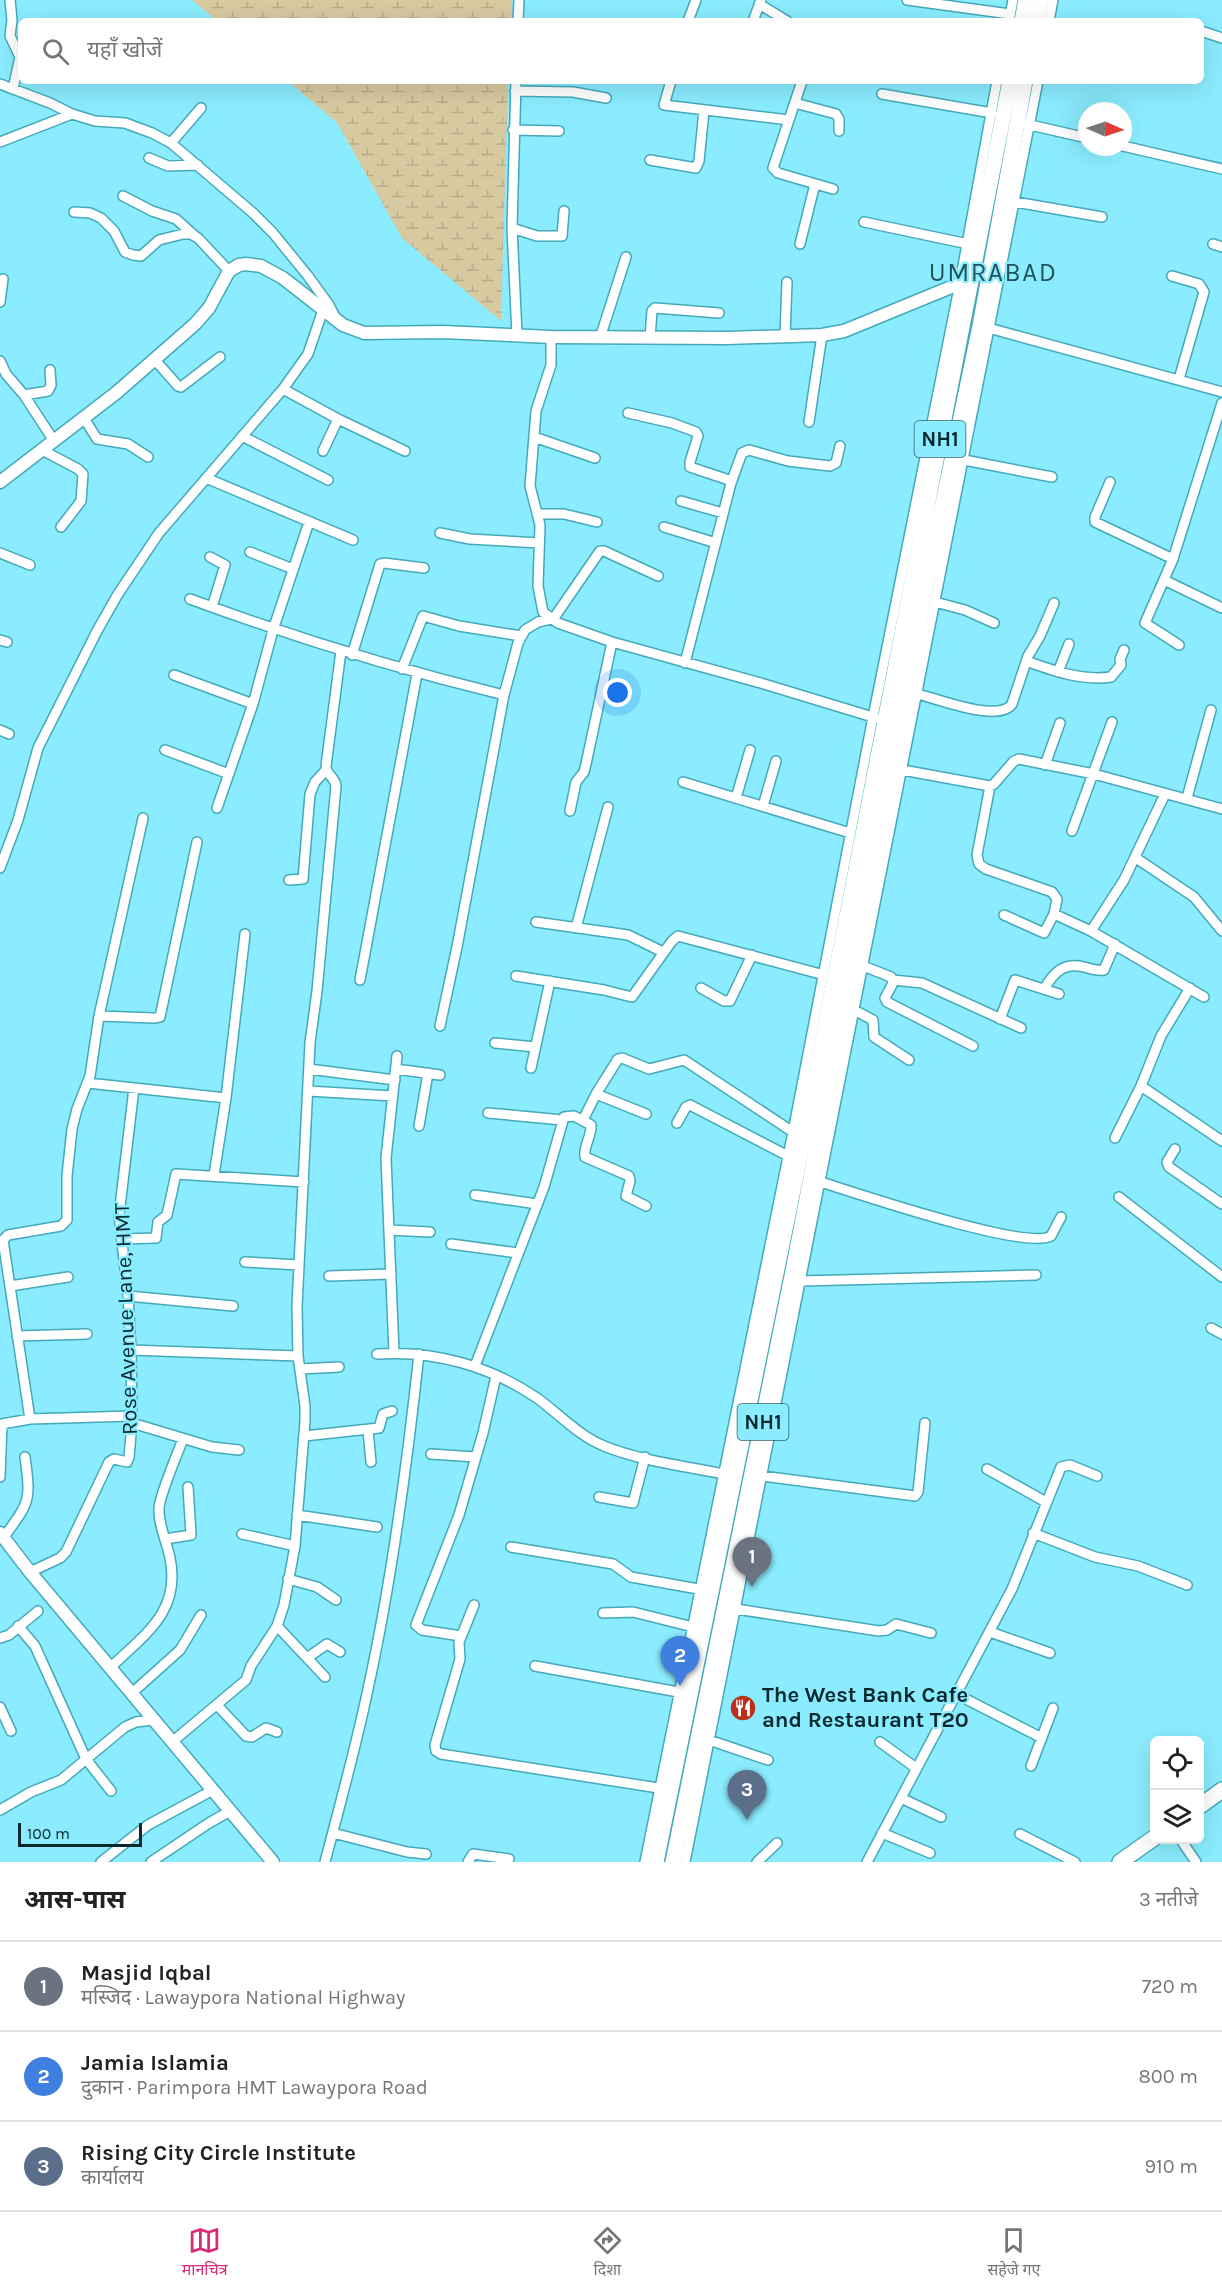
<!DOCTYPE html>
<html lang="hi">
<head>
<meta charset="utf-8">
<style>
	:root { --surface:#fff; --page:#f2f2f2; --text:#222; --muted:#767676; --line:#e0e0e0; --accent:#db2777 }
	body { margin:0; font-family:Karla,"Noto Sans Devanagari",sans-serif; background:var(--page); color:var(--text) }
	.controls { position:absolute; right:18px; bottom:18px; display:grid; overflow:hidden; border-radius:9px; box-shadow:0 6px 24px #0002 }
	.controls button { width:54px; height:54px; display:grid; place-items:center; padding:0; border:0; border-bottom:2px solid var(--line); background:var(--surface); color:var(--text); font:30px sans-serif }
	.compass { position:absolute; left:1078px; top:102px; width:54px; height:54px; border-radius:50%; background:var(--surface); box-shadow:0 6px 24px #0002; rotate:93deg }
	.scale { position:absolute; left:18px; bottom:15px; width:124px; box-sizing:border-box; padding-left:6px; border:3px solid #08282e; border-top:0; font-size:16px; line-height:21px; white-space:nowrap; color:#08282e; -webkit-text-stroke:4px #8aecfe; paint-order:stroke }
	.you { position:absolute; left:618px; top:693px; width:21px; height:21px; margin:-15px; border:4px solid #fff; border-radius:50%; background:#1a73e8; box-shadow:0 0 0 9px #1a73e833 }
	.badge { display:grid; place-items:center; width:39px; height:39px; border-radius:50%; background:var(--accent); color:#fff; font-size:20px; font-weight:700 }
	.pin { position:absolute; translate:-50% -50px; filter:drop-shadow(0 2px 3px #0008) }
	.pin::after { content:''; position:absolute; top:32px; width:21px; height:18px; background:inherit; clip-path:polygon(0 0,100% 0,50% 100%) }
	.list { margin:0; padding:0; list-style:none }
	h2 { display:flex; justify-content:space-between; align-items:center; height:78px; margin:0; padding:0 24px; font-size:26px }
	h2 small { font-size:20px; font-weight:400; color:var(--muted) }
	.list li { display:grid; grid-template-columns:39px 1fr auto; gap:18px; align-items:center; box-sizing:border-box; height:90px; padding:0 24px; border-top:2px solid var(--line) }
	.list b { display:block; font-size:22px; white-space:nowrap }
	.list p { margin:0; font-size:20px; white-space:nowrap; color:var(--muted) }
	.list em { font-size:20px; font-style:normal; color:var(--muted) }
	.icon { flex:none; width:33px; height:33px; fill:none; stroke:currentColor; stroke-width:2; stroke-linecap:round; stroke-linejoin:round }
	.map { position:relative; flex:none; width:1222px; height:1862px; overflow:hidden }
	.search { position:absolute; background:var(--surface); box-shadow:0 6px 24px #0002; left:18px; right:18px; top:18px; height:66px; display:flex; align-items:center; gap:15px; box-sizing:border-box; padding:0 21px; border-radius:9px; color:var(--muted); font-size:22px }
	.sheet { height:348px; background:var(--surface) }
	nav { display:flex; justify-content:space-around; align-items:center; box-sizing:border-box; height:84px; border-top:2px solid var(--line); background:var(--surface); font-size:16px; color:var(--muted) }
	nav a { display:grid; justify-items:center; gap:3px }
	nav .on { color:var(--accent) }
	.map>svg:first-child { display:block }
	.wetland { fill:url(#wetland-marsh) }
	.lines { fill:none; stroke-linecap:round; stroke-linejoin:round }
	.minor-casing { stroke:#44a9ba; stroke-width:12 }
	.tertiary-casing { stroke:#44a9ba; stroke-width:15 }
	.trunk-casing { stroke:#44a9ba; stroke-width:18 }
	.minor { stroke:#fff; stroke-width:9 }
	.tertiary { stroke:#fff; stroke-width:12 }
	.trunk { stroke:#fff; stroke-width:15 }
	.labels { text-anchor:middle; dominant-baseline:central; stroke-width:4.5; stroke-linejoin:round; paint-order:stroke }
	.shield { fill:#8aecfe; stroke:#2f636c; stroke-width:1.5 }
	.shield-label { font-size:21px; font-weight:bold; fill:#08282e }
	.street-label { font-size:22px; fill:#08282e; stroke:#8aecfe }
	.poi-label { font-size:22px; font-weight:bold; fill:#08282e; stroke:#8aecfe; text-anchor:start }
	.quarter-label { font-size:26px; letter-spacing:1.5px; fill:#1f545e; stroke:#8aecfe }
</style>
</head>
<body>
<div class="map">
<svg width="1222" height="1862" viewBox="0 0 1222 1862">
	<defs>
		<pattern id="wetland-marsh" width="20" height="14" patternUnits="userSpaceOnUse" patternTransform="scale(1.5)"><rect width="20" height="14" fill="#d7c9a0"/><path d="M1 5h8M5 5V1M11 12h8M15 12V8" fill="none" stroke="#b7ad8a"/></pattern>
	</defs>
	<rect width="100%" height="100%" fill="#8aecfe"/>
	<path class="wetland" d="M 192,0 L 512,0 L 511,21 L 217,21 Z
		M 288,81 L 508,81 L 501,321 L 402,238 L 337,123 Z"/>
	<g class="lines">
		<defs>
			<path id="minor" d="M 10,0 L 12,20 L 10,36 L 20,57 L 13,89
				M 907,0 L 1010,14
				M 759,4 L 787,21
				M 518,21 L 519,0
				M 688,21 L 696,0
				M 753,21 L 761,0
				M 1009,21 L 1013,0
				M 1049,21 L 1053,0
				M 1201,31 L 1222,38
				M 516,81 L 512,228 L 517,335
				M 671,81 L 664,105 L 789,120
				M 802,81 L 773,168 L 778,173 L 833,189
				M 0,84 L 50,103 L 72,114 L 95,121 L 125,123 L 152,133 L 171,143 L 253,213 L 273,233 L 308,276 L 329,305 L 335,317
				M 515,91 L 573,92 L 606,98
				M 882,94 L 992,113
				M 795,103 L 836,114 L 839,119 L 839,131
				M 1026,124 L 1087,138
				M 513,130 L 559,131
				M 0,142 L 72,114
				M 171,143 L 201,108
				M 1123,146 L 1222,169
				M 149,158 L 168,166 L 198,165
				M 650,160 L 696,168 L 699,161 L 704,110
				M 123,196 L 152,211 L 176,219 L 195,236
				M 1015,202 L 1102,217
				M 74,212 L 90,213 L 101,218 L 114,231 L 125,252 L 133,255 L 141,256 L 159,240 L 183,234 L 191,234 L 198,238 L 229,271
				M 864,222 L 968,244
				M 512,228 L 537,236 L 562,236 L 564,211
				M 800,244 L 815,184
				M 1213,244 L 1222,247
				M 1172,276 L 1199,284 L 1204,292 L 1179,379
				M 0,302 L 3,279
				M 985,327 L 1222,392
				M 785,336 L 787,282
				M 551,337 L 551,365 L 536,411 L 530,486 L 540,525 L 538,586 L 543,612 L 558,623 L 612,642 L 764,684 L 876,718
				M 600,338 L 626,257
				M 650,338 L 652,311 L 655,308 L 719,313
				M 155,360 L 178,386 L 181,387 L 220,357
				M 0,361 L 6,374 L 24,395 L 54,441
				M 283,389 L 338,419 L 405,451
				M 24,395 L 48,391 L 51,385 L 50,370
				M 628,413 L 672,423 L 696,432 L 698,436 L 690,462 L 690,467 L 732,481
				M 84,418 L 97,439 L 128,444 L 148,457
				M 809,422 L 822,335
				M 242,436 L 328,480
				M 534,437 L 595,458
				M 42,450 L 78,469 L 83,474 L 81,501 L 61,527
				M 323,451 L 338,419
				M 964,460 L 1052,477
				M 206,478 L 353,540
				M 1110,482 L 1095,517 L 1095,522 L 1173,559
				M 681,501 L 723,513
				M 537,514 L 564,514 L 597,522
				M 664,527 L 716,543
				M 440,533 L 470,539 L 539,543
				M 250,552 L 293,569
				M 0,553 L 30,565
				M 210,557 L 225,565 L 212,607
				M 1164,580 L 1222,608
				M 190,599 C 293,637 397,669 504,695
				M 935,602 L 965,610 L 994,623
				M 0,640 L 7,642
				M 1179,645 L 1145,623 L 1173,559 L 1222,403
				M 352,655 L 380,564 L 384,563 L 424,568
				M 1026,661 C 1054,671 1082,681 1111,677 L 1121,665 L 1120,659 L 1124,650
				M 685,663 L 731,483 L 742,453 L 749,450 L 788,461 L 830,466 L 836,463 L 840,446
				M 402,669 L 423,616 L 459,626 L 521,636
				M 1058,672 L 1069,644
				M 174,675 L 253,704
				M 918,694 C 937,699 999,723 1012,704 L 1028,656 L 1040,636 L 1054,603
				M 0,730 L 9,734
				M 165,750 L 229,774
				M 1045,765 L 1060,723
				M 897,769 L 990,786 L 994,784 L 1014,761 L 1019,759 L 1094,774 L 1222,809
				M 683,782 L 850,833
				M 990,786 L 977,855 L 979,864 L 986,869 L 1052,892 L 1057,899 L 1054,914 L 1044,933 L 1004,915
				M 736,798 L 750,750
				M 1187,798 L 1211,710
				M 763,806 L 776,761
				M 217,808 L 253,704 L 273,630 L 309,522
				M 570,811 L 576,782 L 584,772 L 586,764 L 612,642
				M 1072,831 L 1112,722
				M 1136,858 L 1194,897 L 1222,931
				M 0,868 L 18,820 L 38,748 L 97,631 L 118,594 L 159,533 L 283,389 L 308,354 L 323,310
				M 289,880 L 303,879 L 310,794 L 315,782 L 326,770
				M 1054,914 L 1091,931 L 1204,997
				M 536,922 L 628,935 L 663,952
				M 576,928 L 608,807
				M 1091,931 L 1124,880 L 1165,794
				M 858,964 L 891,977 L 893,983 L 885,998 L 887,1002 L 973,1046
				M 516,976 L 604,990 L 632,997 L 672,941 L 678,936 L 828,976
				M 360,980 L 417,674
				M 893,980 L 922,983 L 1021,1028
				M 701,988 L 724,1001 L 730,1001 L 752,955
				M 1044,989 C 1054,972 1064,962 1084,967 C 1091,969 1097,971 1104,970 L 1115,944
				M 854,1010 L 873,1020 L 874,1037 L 909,1060
				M 99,1016 L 154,1018 L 160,1017 L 197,842
				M 1000,1019 L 1015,980 L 1059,994
				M 440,1026 L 457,947 L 504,695 L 518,643 L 525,630 L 538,622 L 551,619 L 556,615 L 600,551 L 604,551 L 658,576
				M 495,1043 L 535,1047
				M 531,1068 L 550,981
				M 309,1069 L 395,1080
				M 396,1069 L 440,1075
				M 88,1083 L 226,1098
				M 1141,1086 L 1222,1141
				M 308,1091 L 393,1096
				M 596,1094 L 646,1114
				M 488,1113 L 562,1120
				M 583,1120 L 596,1094 L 618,1059 L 622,1058 L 649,1069 L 684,1060 L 793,1132
				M 677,1123 L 686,1107 L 690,1105 L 788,1156
				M 419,1126 L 428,1073
				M 1115,1138 L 1141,1086 L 1161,1036 L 1190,988
				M 1175,1149 L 1167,1162 L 1169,1167 L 1222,1204
				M 214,1175 L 226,1098 L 245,934
				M 821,1182 C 856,1193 1027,1251 1051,1236 L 1061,1217
				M 475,1195 L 537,1204
				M 1119,1197 L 1222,1277
				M 389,1230 L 430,1232
				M 122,1239 L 156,1238 L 158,1222 L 167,1215 L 176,1174 L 304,1182
				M 451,1244 L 518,1253
				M 245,1262 L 299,1265
				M 329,1276 L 391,1274
				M 801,1281 L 1036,1275
				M 10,1286 L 68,1277
				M 128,1296 L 233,1306
				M 1211,1328 L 1222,1334
				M 17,1336 L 87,1334
				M 131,1350 L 298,1356
				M 394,1353 L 386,1158 L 397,1056
				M 377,1354 C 434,1350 490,1366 537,1398 C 559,1414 579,1436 604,1446 C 640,1461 691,1467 729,1475
				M 475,1366 L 544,1187 L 564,1117 L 574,1116 L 591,1125 C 592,1136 583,1146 585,1157 L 629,1176 L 630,1181 L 626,1196 L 646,1206
				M 300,1369 L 339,1367
				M 30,1419 L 3,1240 L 8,1235 L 61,1226 L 67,1220 L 67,1176 L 72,1129 L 77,1109 L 90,1076 L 99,1016 L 143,818
				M 132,1423 L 212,1447 L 239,1450
				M 368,1430 L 371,1462
				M 304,1436 L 379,1428 L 383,1414 L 392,1411
				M 431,1454 L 476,1457
				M 987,1469 L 1046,1502
				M 762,1476 L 915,1496 L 918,1492 L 925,1423
				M 0,1477 L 2,1424 L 30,1419 L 132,1416
				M 599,1497 L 633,1503 L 645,1457
				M 297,1515 L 377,1527
				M 1033,1533 L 1095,1557 L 1138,1566 L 1187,1585
				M 242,1534 L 295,1546
				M 4,1537 C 30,1501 31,1502 25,1457
				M 165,1539 L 191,1535 L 188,1487
				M 511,1547 L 613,1564 L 631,1577 L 704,1590
				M 30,1572 L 60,1558 L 66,1552 L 109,1462 L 114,1459 L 127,1462 L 129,1457 L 132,1423 L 131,1350 L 128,1296 L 119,1215 L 134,1088
				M 288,1579 L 317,1587 L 336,1600
				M 474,1605 L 459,1642 L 460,1659 L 435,1745 L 436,1751 L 441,1754 L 665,1789
				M 736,1609 L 879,1631 L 887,1630 L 896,1624 L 931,1633
				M 603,1613 L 633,1612 L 693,1627
				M 18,1626 L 35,1646 L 86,1759 L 111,1791
				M 277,1626 L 325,1677
				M 990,1632 L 1050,1653
				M 461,1636 L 422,1630 L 416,1625 L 459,1515 L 483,1433 L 496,1376
				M 0,1638 L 9,1635 L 38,1611
				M 307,1658 L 327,1644 L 340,1652
				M 535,1666 L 684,1693
				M 110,1668 C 145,1634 181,1612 170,1558 C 167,1542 158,1525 159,1508 C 160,1494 177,1455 183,1439
				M 132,1693 L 180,1650 L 201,1615
				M 956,1694 L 1042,1738
				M 217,1705 L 246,1736 L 252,1737 L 266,1728 L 277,1732
				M 0,1707 L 11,1731
				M 709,1740 L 768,1760
				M 172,1742 L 246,1680 L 251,1666 L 277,1626 L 284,1605 L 295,1546 L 305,1421 L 305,1406 L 298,1356 L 297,1306 L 310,1043 L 317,991 L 336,786 C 335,777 326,775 326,766 L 341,651
				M 880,1742 L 916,1768
				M 1031,1766 L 1053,1708
				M 901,1798 L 941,1817
				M 0,1810 L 31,1792 L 61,1780 L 125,1727 L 136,1722 L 153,1720
				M 333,1833 L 407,1852 L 426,1854
				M 882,1833 L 930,1853
				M 1020,1834 L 1075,1862
				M 1181,1840 L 1196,1862
				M 101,1862 L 148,1825 L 213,1790
				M 151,1862 L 209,1823 L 230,1811
				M 325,1862 C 340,1804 356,1747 368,1689 C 392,1579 407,1466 419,1354
				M 468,1862 L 473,1854 L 509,1859
				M 645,1862 L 793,1132 L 873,717 L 958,293 L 997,81
				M 685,1862 L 1038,81
				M 757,1862 L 777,1843
				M 867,1862 L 1012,1589 L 1061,1467 L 1070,1465 L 1097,1476"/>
			<path id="tertiary" d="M 0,482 L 116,393 L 195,324 L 209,308 L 229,271 L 239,265 L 246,264 L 261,266 L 283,278 L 343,325 L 364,333 L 443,332 L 551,337 L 727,338 L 822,335 L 844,331 L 961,283
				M 0,1533 L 30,1572 L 273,1862"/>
			<path id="trunk" d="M 1022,21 L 1026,0
				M 1037,21 L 1041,0
				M 1200,1806 L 1222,1790
				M 656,1862 L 804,1136 L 1010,81
				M 673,1862 L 792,1276 L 927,580 L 980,326 L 1025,81
				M 1120,1862 L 1154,1838"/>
		</defs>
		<use href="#minor" class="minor-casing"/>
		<use href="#tertiary" class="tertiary-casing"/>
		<use href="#trunk" class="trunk-casing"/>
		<use href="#minor" class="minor"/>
		<use href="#tertiary" class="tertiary"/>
		<use href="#trunk" class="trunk"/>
	</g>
	<defs>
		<symbol id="restaurant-disc" viewBox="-11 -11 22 22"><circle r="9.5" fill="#bb2f1b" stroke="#8aecfe"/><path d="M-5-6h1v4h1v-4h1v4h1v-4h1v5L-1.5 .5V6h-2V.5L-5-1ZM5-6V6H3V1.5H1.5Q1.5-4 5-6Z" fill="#fff"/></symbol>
	</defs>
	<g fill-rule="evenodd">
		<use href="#restaurant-disc" x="728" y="1693" width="30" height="30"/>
	</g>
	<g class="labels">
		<g class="shield">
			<rect x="914.5" y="421" width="51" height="36" rx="4.5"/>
			<rect x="737.5" y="1404" width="51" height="36" rx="4.5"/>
		</g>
		<g class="shield-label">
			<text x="940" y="439">NH1</text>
			<text x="763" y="1422">NH1</text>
		</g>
		<g class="street-label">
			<text transform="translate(126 1319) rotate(-92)">Rose Avenue Lane, HMT</text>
		</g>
		<g class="poi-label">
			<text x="762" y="1695">The West Bank Cafe<tspan x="762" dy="25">and Restaurant T20</tspan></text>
		</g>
		<g class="quarter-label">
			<text x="993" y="272">UMRABAD</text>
		</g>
	</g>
</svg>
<div class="controls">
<button><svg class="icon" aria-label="locate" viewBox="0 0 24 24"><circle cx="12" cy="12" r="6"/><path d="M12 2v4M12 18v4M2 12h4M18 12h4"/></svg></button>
<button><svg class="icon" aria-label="layers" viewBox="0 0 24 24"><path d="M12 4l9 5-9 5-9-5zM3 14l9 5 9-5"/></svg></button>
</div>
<svg class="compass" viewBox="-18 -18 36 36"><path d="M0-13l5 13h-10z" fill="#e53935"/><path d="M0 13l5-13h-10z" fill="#767676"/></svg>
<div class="scale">100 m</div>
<div class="you"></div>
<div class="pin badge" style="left:752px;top:1587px;background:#6b7280">1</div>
<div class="pin badge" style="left:680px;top:1686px;background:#3f7fe0">2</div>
<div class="pin badge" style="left:747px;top:1820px;background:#5c6f8a">3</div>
<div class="search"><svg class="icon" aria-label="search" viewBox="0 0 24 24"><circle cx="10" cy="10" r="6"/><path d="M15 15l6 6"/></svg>यहाँ खोजें</div>
</div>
<section class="sheet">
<h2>आस-पास<small>3 नतीजे</small></h2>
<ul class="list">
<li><span class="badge" style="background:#6b7280">1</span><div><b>Masjid Iqbal</b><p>मस्जिद · Lawaypora National Highway</p></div><em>720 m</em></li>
<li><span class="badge" style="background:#3f7fe0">2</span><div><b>Jamia Islamia</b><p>दुकान · Parimpora HMT Lawaypora Road</p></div><em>800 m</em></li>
<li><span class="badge" style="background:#5c6f8a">3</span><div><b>Rising City Circle Institute</b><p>कार्यालय</p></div><em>910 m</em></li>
</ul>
</section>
<nav>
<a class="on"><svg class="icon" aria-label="map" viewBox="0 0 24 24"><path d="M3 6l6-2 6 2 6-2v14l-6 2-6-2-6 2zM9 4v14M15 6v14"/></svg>मानचित्र</a>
<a><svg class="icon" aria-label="directions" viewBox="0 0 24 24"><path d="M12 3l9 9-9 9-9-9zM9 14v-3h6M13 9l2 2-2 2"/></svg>दिशा</a>
<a><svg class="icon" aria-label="saved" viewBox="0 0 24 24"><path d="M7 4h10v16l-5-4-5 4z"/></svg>सहेजे गए</a>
</nav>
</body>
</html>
